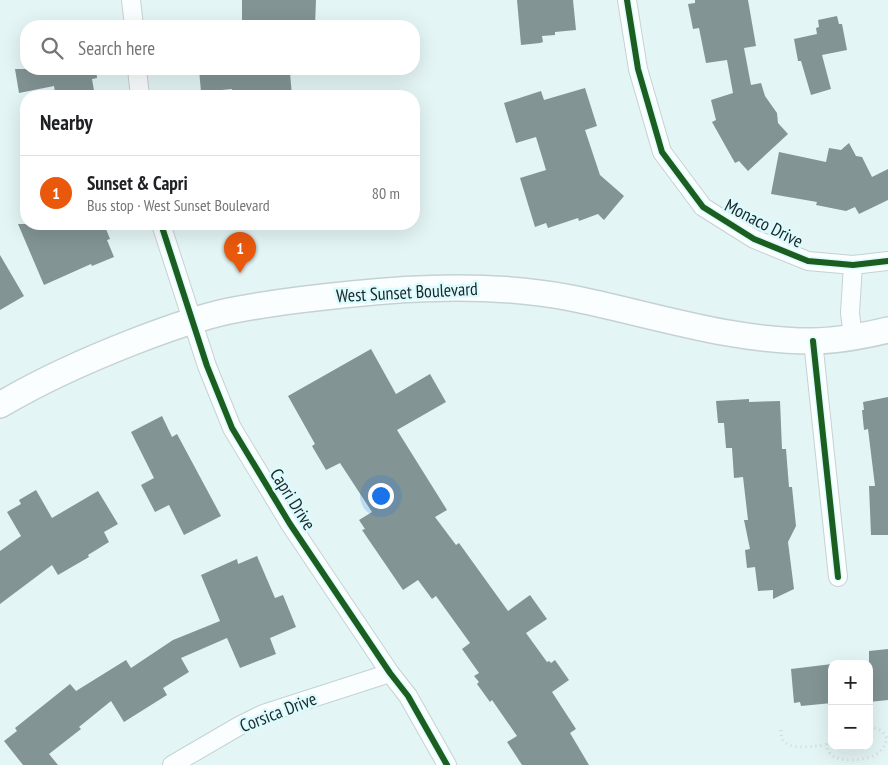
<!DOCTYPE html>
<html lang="en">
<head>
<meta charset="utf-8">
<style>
	:root { --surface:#fff; --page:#f2f2f2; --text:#202124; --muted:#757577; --line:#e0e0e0; --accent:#ea580c }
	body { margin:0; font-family:"PT Sans Narrow",sans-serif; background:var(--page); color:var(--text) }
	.controls { position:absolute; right:15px; bottom:15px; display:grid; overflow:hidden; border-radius:10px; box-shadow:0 5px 20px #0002 }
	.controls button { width:45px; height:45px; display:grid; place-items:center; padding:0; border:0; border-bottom:1px solid var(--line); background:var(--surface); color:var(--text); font:25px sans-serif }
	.you { position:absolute; left:380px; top:495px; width:18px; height:18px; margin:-12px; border:4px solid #fff; border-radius:50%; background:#1a73e8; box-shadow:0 0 0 8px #1a73e833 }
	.badge { display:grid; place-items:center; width:32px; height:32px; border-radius:50%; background:var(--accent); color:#fff; font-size:16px; font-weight:700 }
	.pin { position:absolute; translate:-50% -41px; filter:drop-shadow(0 1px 2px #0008) }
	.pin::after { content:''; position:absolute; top:26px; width:18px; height:15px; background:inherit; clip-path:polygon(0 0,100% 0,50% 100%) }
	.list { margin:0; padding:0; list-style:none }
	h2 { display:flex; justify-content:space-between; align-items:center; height:65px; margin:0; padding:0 20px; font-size:21px }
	h2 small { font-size:16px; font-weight:400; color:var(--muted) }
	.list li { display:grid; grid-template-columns:32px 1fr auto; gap:15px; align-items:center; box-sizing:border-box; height:75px; padding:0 20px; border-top:1px solid var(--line) }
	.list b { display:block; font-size:19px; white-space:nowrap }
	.list p { margin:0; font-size:16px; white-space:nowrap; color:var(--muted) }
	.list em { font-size:16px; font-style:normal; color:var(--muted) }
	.icon { flex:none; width:28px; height:28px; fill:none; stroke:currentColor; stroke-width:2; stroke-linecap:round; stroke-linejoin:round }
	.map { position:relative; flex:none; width:888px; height:765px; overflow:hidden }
	.search { position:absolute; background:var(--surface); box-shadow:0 5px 20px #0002; left:20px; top:20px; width:400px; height:55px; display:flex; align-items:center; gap:12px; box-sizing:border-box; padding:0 18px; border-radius:20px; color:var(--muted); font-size:19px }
	.panel { position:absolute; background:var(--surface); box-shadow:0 5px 20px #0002; left:20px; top:90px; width:400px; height:140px; border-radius:20px }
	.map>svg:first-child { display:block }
	.building { fill:#839495 }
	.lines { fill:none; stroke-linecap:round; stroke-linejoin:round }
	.minor-casing { stroke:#c5d2d3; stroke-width:20 }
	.secondary-casing { stroke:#c5d2d3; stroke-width:28 }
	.path { stroke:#d3d8d9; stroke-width:3; stroke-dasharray:1 4; stroke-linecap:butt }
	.minor { stroke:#fbfefe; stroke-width:18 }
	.secondary { stroke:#fbfefe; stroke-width:25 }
	.cycleway-casing { stroke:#dcfbfe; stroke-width:9 }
	.cycleway { stroke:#1b5e20; stroke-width:6 }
	.labels { text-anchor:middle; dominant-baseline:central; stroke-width:5; stroke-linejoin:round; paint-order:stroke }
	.street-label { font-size:18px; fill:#1b2627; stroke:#dcfbfe }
</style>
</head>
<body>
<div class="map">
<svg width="888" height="765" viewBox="0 0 888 765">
	<rect width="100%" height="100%" fill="#e4f5f6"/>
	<path class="building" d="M 242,0 L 316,0 L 315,26 L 242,26 Z
		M 517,0 L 573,0 L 576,30 L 555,32 L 555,35 L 542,36 L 543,42 L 540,43 L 521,45 Z
		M 695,0 L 748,0 L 756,46 L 744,48 L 751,85 L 761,83 L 765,96 L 777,113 L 778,123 L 788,134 L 748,171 L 739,161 L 735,163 L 712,122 L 716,120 L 711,100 L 733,93 L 727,60 L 706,63 L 699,28 L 693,29 L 688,4 L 695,3 Z
		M 837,16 L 839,24 L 842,24 L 847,50 L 822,55 L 831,89 L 811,95 L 801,61 L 798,61 L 794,39 L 817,34 L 816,28 L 819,27 L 818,20 Z
		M 15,69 L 96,69 L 97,78 L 92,79 L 95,96 L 63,96 L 62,91 L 55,92 L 54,86 L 19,93 Z
		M 199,69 L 281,69 L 282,74 L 290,73 L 292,96 L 233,96 L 232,89 L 201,92 Z
		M 585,88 L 597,126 L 585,130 L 600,175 L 624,196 L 604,220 L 598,214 L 579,221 L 578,218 L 548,228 L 546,223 L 535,227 L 520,178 L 546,170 L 536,137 L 516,143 L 504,103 L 541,91 L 544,100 Z
		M 849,143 L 856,156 L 862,157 L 872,177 L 888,169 L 888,200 L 859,214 L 855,207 L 846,211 L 816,205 L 817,202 L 771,194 L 779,152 L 826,162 L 829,148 L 841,150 Z
		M 18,224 L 104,224 L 110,239 L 107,240 L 114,257 L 92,266 L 91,264 L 44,285 Z
		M 0,255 L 24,296 L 0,310 Z
		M 371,349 L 396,394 L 430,374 L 446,402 L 397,430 L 447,510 L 435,517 L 456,545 L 459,543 L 508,611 L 530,595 L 547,619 L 526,633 L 547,662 L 549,661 L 551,663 L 555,660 L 569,680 L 552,692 L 576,729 L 570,733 L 589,765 L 522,765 L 507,742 L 517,736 L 492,700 L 490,702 L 477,684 L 479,682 L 474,676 L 479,673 L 462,649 L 470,643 L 436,596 L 432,599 L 418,580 L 403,590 L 362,530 L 365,529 L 359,520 L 372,512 L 340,463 L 326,470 L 312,446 L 315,444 L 288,396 Z
		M 888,397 L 888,535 L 871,535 L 869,486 L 875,486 L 868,429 L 864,430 L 862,410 L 864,410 L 863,402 Z
		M 749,399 L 749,402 L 780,401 L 782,449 L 786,449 L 789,487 L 792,487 L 796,526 L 788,542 L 794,589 L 773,599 L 773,590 L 758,591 L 755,567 L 747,568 L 745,550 L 750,549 L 744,520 L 748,520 L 743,477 L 734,478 L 732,448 L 726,448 L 724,423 L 718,423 L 716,401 Z
		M 162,416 L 172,437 L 177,434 L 221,516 L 184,535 L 169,505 L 155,512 L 141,485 L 154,478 L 131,432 Z
		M 36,490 L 52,518 L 98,491 L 118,524 L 104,532 L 109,542 L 88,555 L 89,557 L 58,575 L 52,565 L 0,604 L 0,551 L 21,536 L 7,512 L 21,504 L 19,500 Z
		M 257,556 L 275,598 L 283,595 L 296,627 L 270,638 L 276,654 L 240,668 L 227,638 L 181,658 L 189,672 L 163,688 L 167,695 L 124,722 L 111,701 L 79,727 L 81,729 L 49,754 L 58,765 L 23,765 L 4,741 L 17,731 L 15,728 L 70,684 L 76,691 L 126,660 L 131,668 L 173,640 L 220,621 L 201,575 L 237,559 L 238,564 Z
		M 888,649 L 888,700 L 869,702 L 869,651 Z
		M 832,664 L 832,703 L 801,706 L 800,702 L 794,703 L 791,669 Z"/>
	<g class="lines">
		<defs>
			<path id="minor" d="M 131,0 L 134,26
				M 627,0 L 638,69 L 662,152 L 703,207 L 754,239 L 808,261 L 853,265 L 888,261
				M 137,69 L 140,96
				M 161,224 L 207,366 L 232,428 L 290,524 L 390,673 L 408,696 L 447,765
				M 853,265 L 850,313 L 853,337
				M 813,341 L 838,577
				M 172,765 L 239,726 L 263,714 L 390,673"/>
			<path id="secondary" d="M 0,405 C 42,380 87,360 133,342 C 164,330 196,318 229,311 C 269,303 311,298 352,294 C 425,286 499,284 571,298 C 651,314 729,341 811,341 C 836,341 863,336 888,330"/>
		</defs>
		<use href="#minor" class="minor-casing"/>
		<use href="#secondary" class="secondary-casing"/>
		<path class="path" d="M 781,730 C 781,733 781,736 782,739 C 788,751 815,746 826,745
			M 832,735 L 826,745 C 827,750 830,755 835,757 C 846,762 869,760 878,753 C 883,749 885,745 887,739 C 884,731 878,728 869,727"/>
		<use href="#minor" class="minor"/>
		<use href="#secondary" class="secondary"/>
		<defs>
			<path id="cycleway" d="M 627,0 L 638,69 L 662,152 L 703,207 L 754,239 L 808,261 L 853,265 L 888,261
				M 161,224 L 207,366 L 232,428 L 290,524 L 390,673 L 408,696 L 447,765
				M 813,341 L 838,577"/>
		</defs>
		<use href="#cycleway" class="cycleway-casing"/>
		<use href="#cycleway" class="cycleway"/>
	</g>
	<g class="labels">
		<g class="street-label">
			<text transform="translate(764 223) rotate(27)">Monaco Drive</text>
			<text transform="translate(407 292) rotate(-3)">West Sunset Boulevard</text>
			<text transform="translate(293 499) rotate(58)">Capri Drive</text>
			<text transform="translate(278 712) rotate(-21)">Corsica Drive</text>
		</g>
	</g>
</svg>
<div class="controls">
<button>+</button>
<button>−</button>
</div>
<div class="you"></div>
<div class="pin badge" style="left:240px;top:273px">1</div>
<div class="search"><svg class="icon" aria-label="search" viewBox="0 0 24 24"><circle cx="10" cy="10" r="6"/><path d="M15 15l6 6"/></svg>Search here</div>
<section class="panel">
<h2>Nearby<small></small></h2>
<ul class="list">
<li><span class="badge">1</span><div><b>Sunset &amp; Capri</b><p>Bus stop · West Sunset Boulevard</p></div><em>80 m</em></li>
</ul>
</section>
</div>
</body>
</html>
